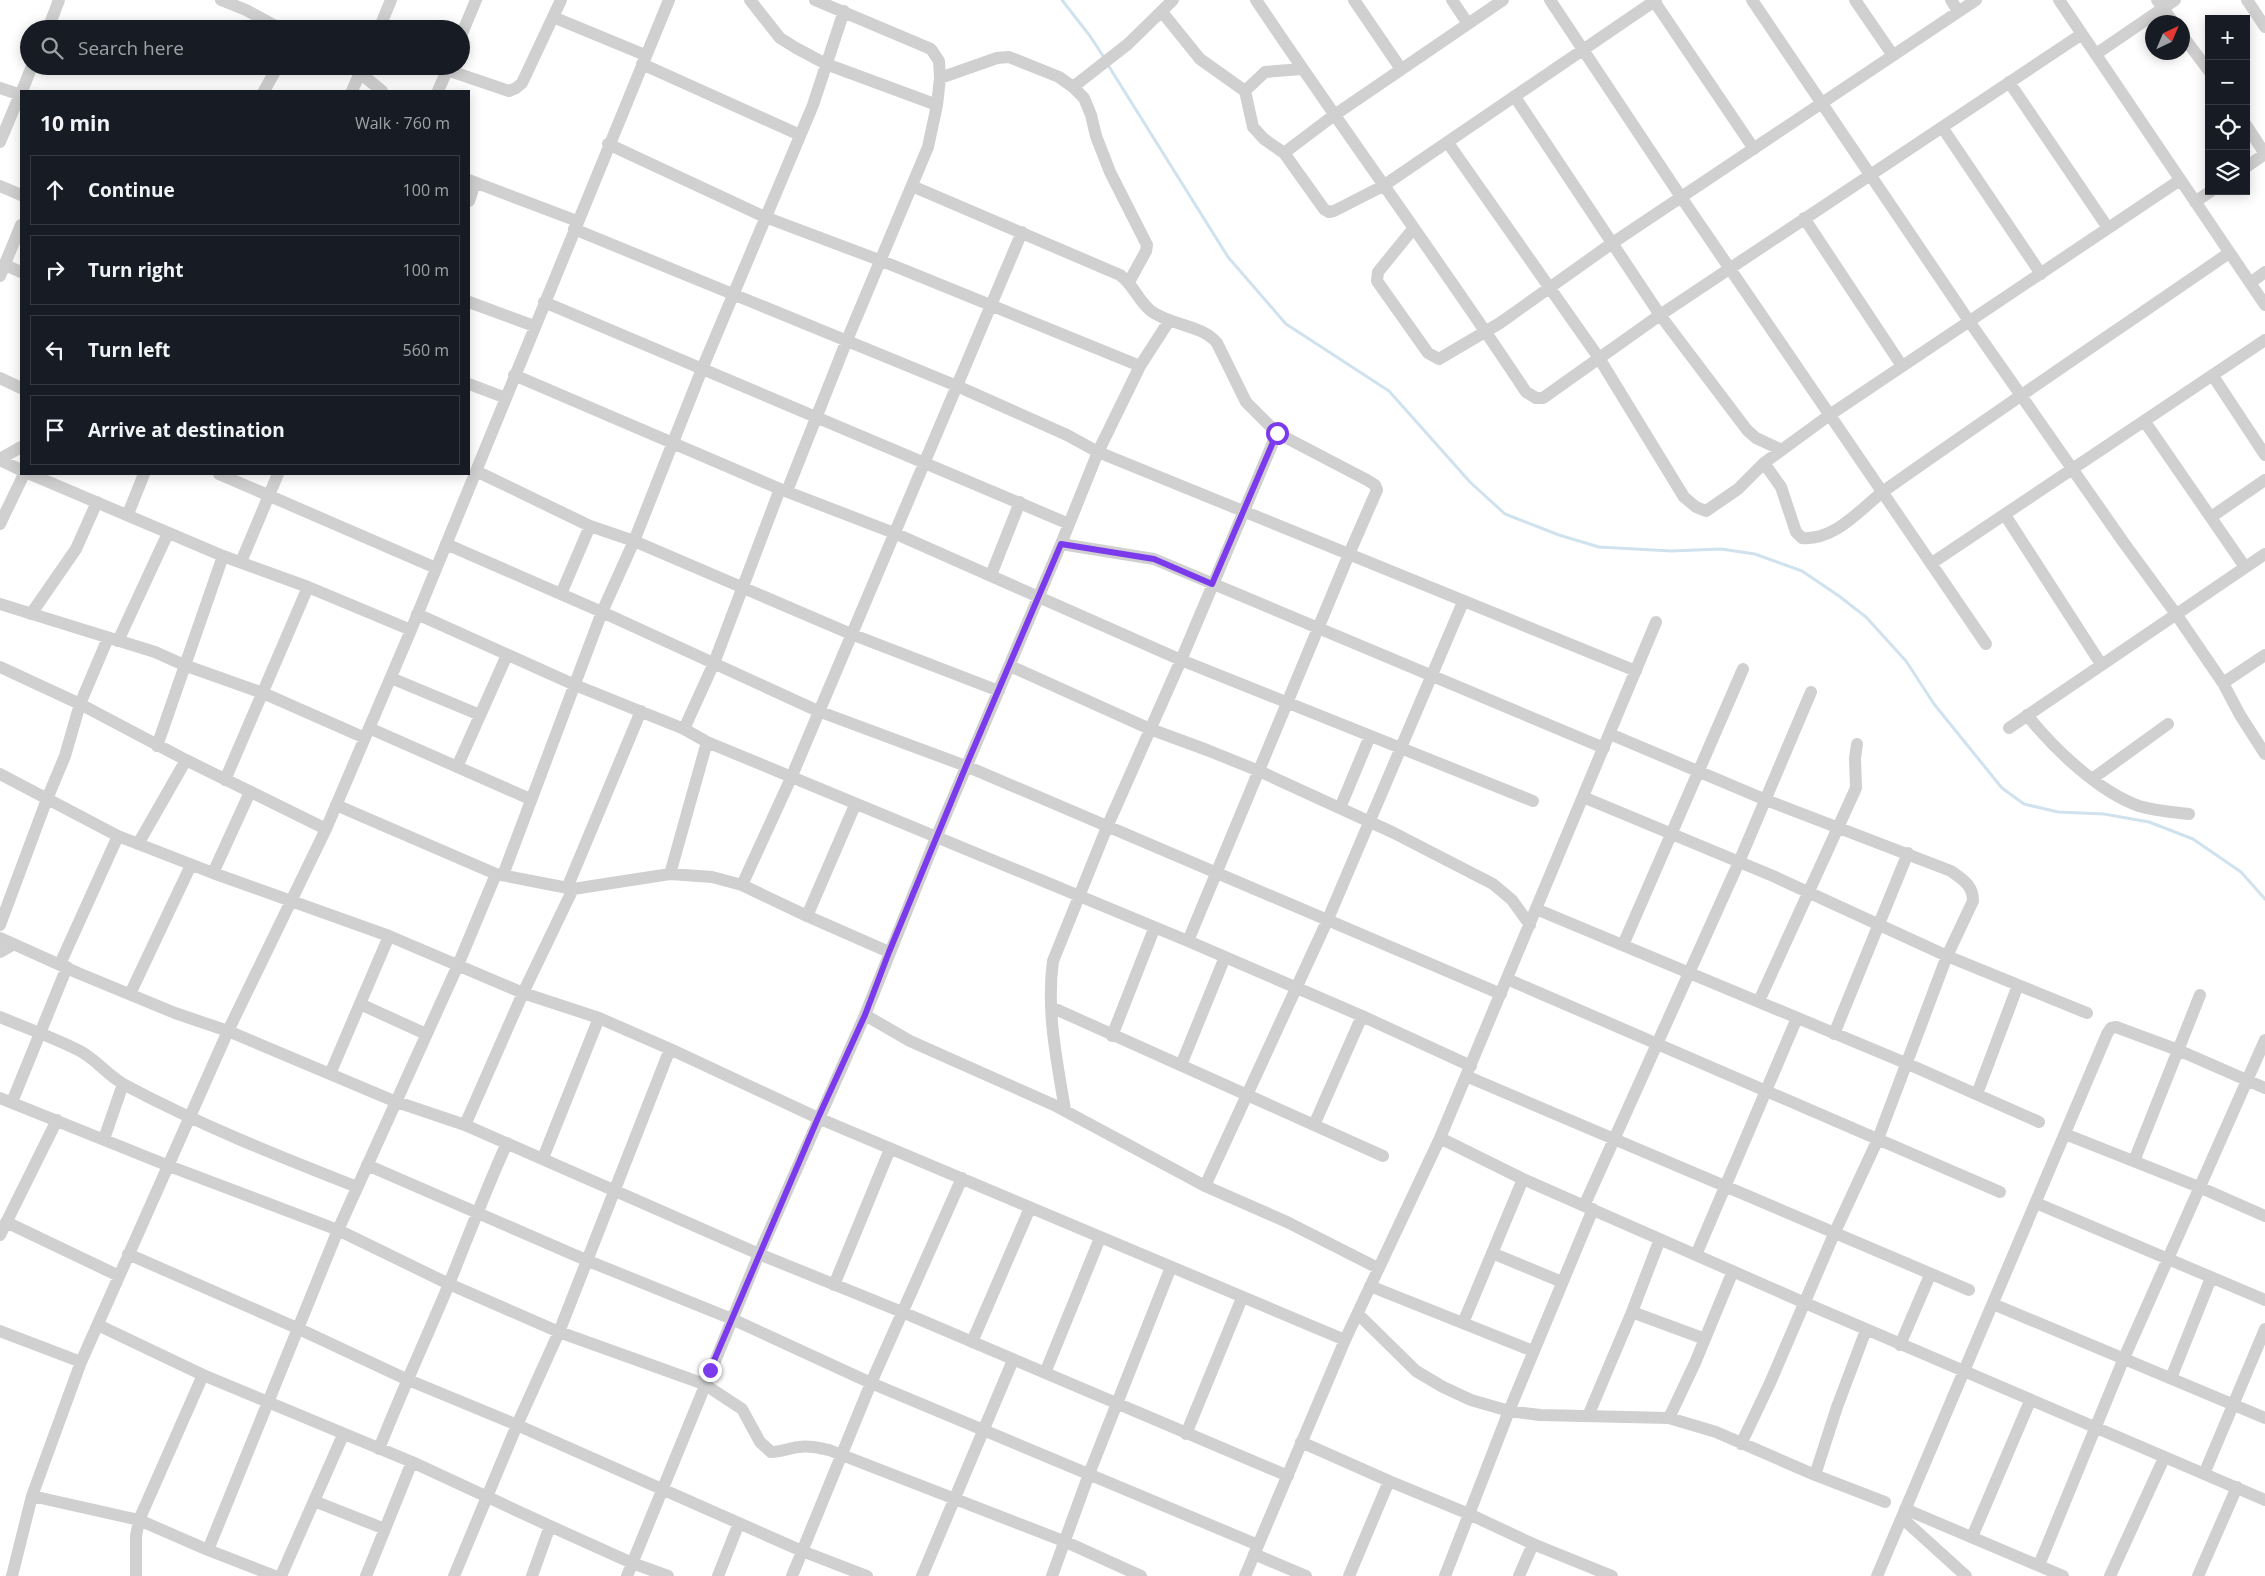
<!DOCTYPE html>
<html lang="en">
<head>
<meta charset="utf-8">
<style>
	:root { --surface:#171b24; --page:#20242c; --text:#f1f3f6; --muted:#9ea1a6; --line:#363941 }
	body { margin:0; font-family:"Open Sans",sans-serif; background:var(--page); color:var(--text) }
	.controls { position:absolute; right:15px; top:15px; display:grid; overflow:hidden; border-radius:0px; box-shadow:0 2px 12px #0003 }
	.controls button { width:45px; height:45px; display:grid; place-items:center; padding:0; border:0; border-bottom:1px solid var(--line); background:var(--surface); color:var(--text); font:25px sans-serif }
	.compass { position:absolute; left:2145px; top:15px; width:45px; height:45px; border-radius:50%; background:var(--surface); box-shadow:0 2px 12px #0003; rotate:44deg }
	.stop { position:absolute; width:15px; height:15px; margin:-11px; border:4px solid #7c3aed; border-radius:50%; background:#fff }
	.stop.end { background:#7c3aed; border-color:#fff; box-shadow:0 1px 5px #0008 }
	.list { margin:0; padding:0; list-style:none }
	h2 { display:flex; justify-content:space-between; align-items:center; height:65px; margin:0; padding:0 20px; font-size:21px }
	h2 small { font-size:16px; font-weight:400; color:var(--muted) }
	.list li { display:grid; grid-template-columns:32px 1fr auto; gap:15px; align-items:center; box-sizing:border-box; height:70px; margin:0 10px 10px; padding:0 10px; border:1px solid var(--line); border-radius:0px }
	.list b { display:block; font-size:19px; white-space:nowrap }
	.list em { font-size:16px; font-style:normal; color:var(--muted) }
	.icon { flex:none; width:28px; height:28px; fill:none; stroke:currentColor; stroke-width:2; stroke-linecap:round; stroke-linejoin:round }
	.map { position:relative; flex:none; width:2265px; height:1576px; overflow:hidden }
	.search { position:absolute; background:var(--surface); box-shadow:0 2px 12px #0003; left:20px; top:20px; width:450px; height:55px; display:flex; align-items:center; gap:12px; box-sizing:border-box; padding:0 18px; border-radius:28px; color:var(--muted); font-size:19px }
	.panel { position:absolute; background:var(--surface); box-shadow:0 2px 12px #0003; left:20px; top:90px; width:450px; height:385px; border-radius:0px }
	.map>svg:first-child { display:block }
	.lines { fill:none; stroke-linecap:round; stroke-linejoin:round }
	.stream { stroke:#cfe2ee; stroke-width:3 }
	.minor { stroke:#d0d0d0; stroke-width:12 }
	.route { stroke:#7c3aed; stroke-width:6 }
</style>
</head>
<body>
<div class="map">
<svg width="2265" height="1576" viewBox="0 0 2265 1576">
	<rect width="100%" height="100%" fill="#fff"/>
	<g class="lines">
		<path class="stream" d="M 1062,0 L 1090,36 L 1105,59
			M 1108,65 L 1228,257 L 1286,324 L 1389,391 L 1470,482 L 1505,514 L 1559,535 L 1599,547 L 1671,551 L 1721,549 L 1755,554 L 1802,571 L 1839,596 L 1866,617 L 1906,661 L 1934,704 L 2002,788 L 2024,804 L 2058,812 L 2104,814 L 2149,822 L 2193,839 L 2241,872 L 2265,899"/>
		<path class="minor" d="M 221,0 L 246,10 L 281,29
			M 750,0 L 780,38 L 796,48 L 826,64 L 937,105
			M 1256,0 C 1344,132 1439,260 1526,392 L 1536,398 L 1543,398 L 1660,315 L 2082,34
			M 1354,0 L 1401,69
			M 1452,0 L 1468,24
			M 1550,0 L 1681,197 L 1986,644
			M 1752,0 L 1969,321 L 2124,543 L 2176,614 L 2223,683 L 2240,715 L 2265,754
			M 1855,0 L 1892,54
			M 1951,0 L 1958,11
			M 2059,0 L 2265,305
			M 2157,0 L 2173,22
			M 2247,0 L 2265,27
			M 1654,1 L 1754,149
			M 1162,12 L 1200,59 L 1245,91 L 1253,127 L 1264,139 L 1284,153 L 1324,209 L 1329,212 L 1334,211 L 1383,186 L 1656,0
			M 553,17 L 645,55
			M 48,29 L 59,0
			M 379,29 L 391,0
			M 2182,35 L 2209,71
			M 461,36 L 476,0
			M 2096,54 L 2175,0
			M 642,64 L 800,135
			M 348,66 L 360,73 L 382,91
			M 447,70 L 509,91 L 516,88 L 522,83 L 561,0
			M 940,78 L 997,58 L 1009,57 L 1059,77 L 1073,87 L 1084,98 L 1091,115 L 1096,136 L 1110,172 L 1147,245 L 1146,251 L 1129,282
			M 2009,82 L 2108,228
			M 1073,87 L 1128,44 L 1173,0
			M 0,88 L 21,95
			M 22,91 L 32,66
			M 264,91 L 278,66
			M 352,91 L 363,66
			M 438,91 L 449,66
			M 1245,91 L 1265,72 L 1302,69
			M 1515,97 L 1660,315 L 1747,430 L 1756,438 L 1782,450
			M 2246,125 L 2265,154
			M 1942,127 L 2041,274
			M 0,142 L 21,92
			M 1448,143 L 1599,358 L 1684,497 L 1696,507 L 1706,511 L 1738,489 L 1764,463 L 1831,414 L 2180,180
			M 608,144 L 765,217 L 882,261 L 1140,366
			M 1284,153 L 1333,116 L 1503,0
			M 2246,167 L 2265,154
			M 469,180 L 577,221
			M 0,186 L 21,195
			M 912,186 L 1120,275 C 1134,285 1138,301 1151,311 C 1171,326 1201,324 1217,343 L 1246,402 L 1277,433 L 1367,480 L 1375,485 L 1377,490 L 1349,554 L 1188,941
			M 469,201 L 475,183
			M 2195,202 L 2211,191
			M 1804,218 L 1902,366
			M 574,229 L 957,386 L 1067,435 L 1098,452 L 1636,671
			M 1413,229 L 1378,272 L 1377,281 L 1428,353 L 1439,359 L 1500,323 L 1611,244 L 1976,0
			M 5,265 L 21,272
			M 0,276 L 21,225
			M 2250,283 L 2265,272
			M 469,302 L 534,326
			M 544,302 L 1069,524
			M 514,375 L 780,489 L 894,533 L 1181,660 L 1533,801
			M 2213,376 L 2265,455
			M 0,378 L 21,388
			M 469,384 L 506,398
			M 2145,422 L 2245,567
			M 0,459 L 21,447
			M 0,460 L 21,470
			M 1764,463 L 1781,487 L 1796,532 L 1802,538 C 1837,541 1862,506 1888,488 C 2001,408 2116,331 2229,253
			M 476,471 L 590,526 L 634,541 L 851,634 L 999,691
			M 30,474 L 223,556 L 308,587 L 411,630
			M 219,474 L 436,568
			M 787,491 L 847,340 L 928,147 L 937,105 L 940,78 L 939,61 L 931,49 L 815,0
			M 128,514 L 144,474
			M 2005,515 L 2101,664
			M 2211,517 L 2265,480
			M 0,524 L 24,474
			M 446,544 L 602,612 L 818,711 L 966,766 L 1501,994
			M 1061,544 L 1154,559 L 1604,748
			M 241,562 L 278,474
			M 1932,563 L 2265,340
			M 991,575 L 1020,502
			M 561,594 L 590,526
			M 0,604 L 155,652 L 184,665 L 263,693 L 365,738
			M 31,614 L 76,549 L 97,502
			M 417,614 L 575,685 L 684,729 L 707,742 L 1188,941 L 1362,1016 L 1471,1066
			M 118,641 L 168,533
			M 1010,666 L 1150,729 L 1207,750 L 1259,771 L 1392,832 L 1493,884 L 1512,900 L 1530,925
			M 0,667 L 80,704 L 186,760 L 326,829
			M 391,678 L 480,715
			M 2223,683 L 2265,655
			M 2027,715 C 2053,748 2099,792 2139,806 C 2155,811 2173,812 2189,814
			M 369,728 L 530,799
			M 2009,728 L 2265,554
			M 684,729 L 714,663 L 780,489
			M 1610,734 L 1766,800 L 1951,871 C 1963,880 1973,885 1973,901 L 1947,956 L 1878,1139 L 1834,1234 L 1770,1383 L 1741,1444
			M 157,746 L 223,556
			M 457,767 L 507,655
			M 0,774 L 118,836 L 213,873 L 389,936 L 523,993 L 599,1018 L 670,1049 L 818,1118 L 1345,1340
			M 2092,779 L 2168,724
			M 225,780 L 308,587
			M 1583,797 L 1773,876 L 1947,956 L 2087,1013
			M 336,805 L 496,874 L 573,889 L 670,874 L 712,877 L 742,885 L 807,916 L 889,952
			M 1340,808 L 1370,736
			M 138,844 L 186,760
			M 213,873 L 250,792
			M 670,874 L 707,742
			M 503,875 L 602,612 L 634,541 L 702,369 L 813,105 L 844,11
			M 742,885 L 791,778 L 1022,232
			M 567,888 L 641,711
			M 1536,909 L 1908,1064 L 2039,1122
			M 807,916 L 855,805
			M 0,925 L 47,799 L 65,756 L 80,704 L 108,638
			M 0,938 L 78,973 L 175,1013 L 228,1031 L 394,1101 L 465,1125 L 759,1254 L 902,1312 L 1288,1476
			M 1623,945 L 1743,669
			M 0,952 L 14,944
			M 60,964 L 118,836
			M 1507,979 L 2000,1192
			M 130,994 L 191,865
			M 1759,1001 L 1856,788 L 1855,758 L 1857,744
			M 360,1004 L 426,1034
			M 1051,1007 L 1383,1156
			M 865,1015 L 910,1041 L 1054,1105 L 1205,1186 L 1287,1222 L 1378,1268
			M 0,1017 C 26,1028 55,1038 80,1051 C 97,1060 108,1076 125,1085 C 200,1125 278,1156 357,1187
			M 1834,1034 L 1908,853
			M 1112,1036 L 1154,929
			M 1181,1065 L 1225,957
			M 330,1074 L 389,936
			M 1466,1076 L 1969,1290
			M 1977,1094 L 2018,985
			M 0,1098 L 169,1166 L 338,1230 L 449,1284 L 559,1332 L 704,1384 L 742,1409 L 760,1442 L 771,1452 C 781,1452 789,1448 799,1447 C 810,1445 819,1448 829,1450 L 1066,1542 L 1141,1576
			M 12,1102 L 67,967
			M 1065,1110 C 1057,1061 1046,1011 1053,961 L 1107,827 L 1181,660 L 1277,433
			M 465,1125 L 523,993 L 573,889
			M 1314,1125 L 1362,1016
			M 2065,1134 L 2199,1187 L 2265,1216
			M 1440,1138 L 1523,1179 L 1805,1303 L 2265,1500
			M 104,1139 L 123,1084
			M 543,1158 L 599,1018
			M 2134,1161 L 2200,995
			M 367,1165 L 586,1260 L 732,1319 L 871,1383 L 1258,1545
			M 1205,1186 L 1328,919 L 1463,602
			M 2036,1203 L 2265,1300
			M 1584,1206 L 1739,862 L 1811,692
			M 6,1222 L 119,1276
			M 0,1235 L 57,1120
			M 1492,1253 L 1562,1282
			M 128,1254 L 297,1328 L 406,1379 L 517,1425 L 802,1551 L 867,1576
			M 1696,1255 L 1797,1018
			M 834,1285 L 890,1149
			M 1370,1286 L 1533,1351
			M 1993,1304 L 2265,1418
			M 1632,1312 L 1705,1339
			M 1358,1314 L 1416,1371 L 1443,1387 L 1471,1400 L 1509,1411 L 1540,1415 L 1669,1418 L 1716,1432 L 1815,1475 L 1885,1502
			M 1463,1323 L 1523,1179
			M 98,1325 L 203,1375 L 412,1462 L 550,1526 L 632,1563 L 668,1576
			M 0,1331 L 81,1362
			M 972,1342 L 1030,1208
			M 1900,1345 L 1930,1275
			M 1045,1373 L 1100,1238
			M 2171,1378 L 2211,1278
			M 1588,1416 L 1632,1312 L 1660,1239
			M 1669,1418 L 1695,1363 L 1733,1271
			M 1186,1434 L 1242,1298
			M 1301,1442 L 1389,1481 L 1469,1514 L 1533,1544 L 1612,1576
			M 379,1449 C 401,1393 426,1339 449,1284 C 468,1237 486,1189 507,1143
			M 2204,1474 L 2265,1329
			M 1815,1475 L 1837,1407 L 1866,1330
			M 32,1496 L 139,1520 L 208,1550 L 275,1576
			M 314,1501 L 385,1529
			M 1905,1509 L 2063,1576
			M 1902,1518 L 1966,1576
			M 1972,1537 L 2030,1401
			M 208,1550 L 338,1230 L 458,965 L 496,874
			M 1254,1554 L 1306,1576
			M 2039,1565 L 2124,1358 L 2265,1040
			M 12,1576 L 32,1496 L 81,1362 L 228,1031 L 326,829 L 411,630 L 669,0
			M 136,1576 L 136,1536 L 139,1520 L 203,1375
			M 281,1576 L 343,1435
			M 366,1576 L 412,1462
			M 454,1576 L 517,1425 L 559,1332 L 670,1049
			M 532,1576 L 550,1526
			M 627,1576 L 759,1254 L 865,1015 L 936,838 L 1061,544 L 1098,452 L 1140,366 L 1169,321
			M 718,1576 L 739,1523
			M 792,1576 L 871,1383 L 962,1178
			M 922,1576 L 1013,1360
			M 1052,1576 L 1089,1474 L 1171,1267
			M 1245,1576 L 1345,1340 L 1440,1138 L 1656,622
			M 1349,1576 L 1389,1481
			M 1445,1576 L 1509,1411 L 1593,1209
			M 1519,1576 L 1533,1544
			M 1877,1576 L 2107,1034 L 2111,1028 L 2116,1027 L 2178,1050 L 2265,1088
			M 2110,1576 L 2164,1458
			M 2198,1576 L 2237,1487"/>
	</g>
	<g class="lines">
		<path class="route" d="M 710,1370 L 818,1118 L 865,1015 L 889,952 L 966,766 L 1061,544 L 1154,559 L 1212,584 L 1277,433"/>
	</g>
</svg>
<div class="controls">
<button>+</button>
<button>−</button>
<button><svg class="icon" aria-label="locate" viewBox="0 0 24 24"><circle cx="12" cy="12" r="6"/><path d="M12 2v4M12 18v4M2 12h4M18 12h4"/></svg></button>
<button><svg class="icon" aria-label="layers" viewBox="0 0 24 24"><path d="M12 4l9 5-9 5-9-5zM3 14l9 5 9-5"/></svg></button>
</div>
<svg class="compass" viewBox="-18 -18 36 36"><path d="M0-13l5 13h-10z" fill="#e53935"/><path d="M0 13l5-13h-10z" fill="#9ea1a6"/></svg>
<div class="stop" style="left:1277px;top:433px"></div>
<div class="stop end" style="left:710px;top:1370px"></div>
<div class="search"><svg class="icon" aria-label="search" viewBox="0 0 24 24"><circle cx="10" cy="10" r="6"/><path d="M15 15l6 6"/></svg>Search here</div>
<section class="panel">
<h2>10 min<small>Walk · 760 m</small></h2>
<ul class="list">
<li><svg class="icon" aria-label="ahead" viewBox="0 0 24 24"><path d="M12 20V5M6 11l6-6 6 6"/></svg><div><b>Continue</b></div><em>100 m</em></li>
<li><svg class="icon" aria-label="right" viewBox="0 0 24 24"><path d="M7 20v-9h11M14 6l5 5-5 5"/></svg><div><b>Turn right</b></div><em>100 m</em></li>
<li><svg class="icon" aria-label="left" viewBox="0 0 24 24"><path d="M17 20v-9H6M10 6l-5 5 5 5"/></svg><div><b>Turn left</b></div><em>560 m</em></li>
<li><svg class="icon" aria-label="arrive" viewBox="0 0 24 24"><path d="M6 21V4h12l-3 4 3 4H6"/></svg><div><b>Arrive at destination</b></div></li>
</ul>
</section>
</div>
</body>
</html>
